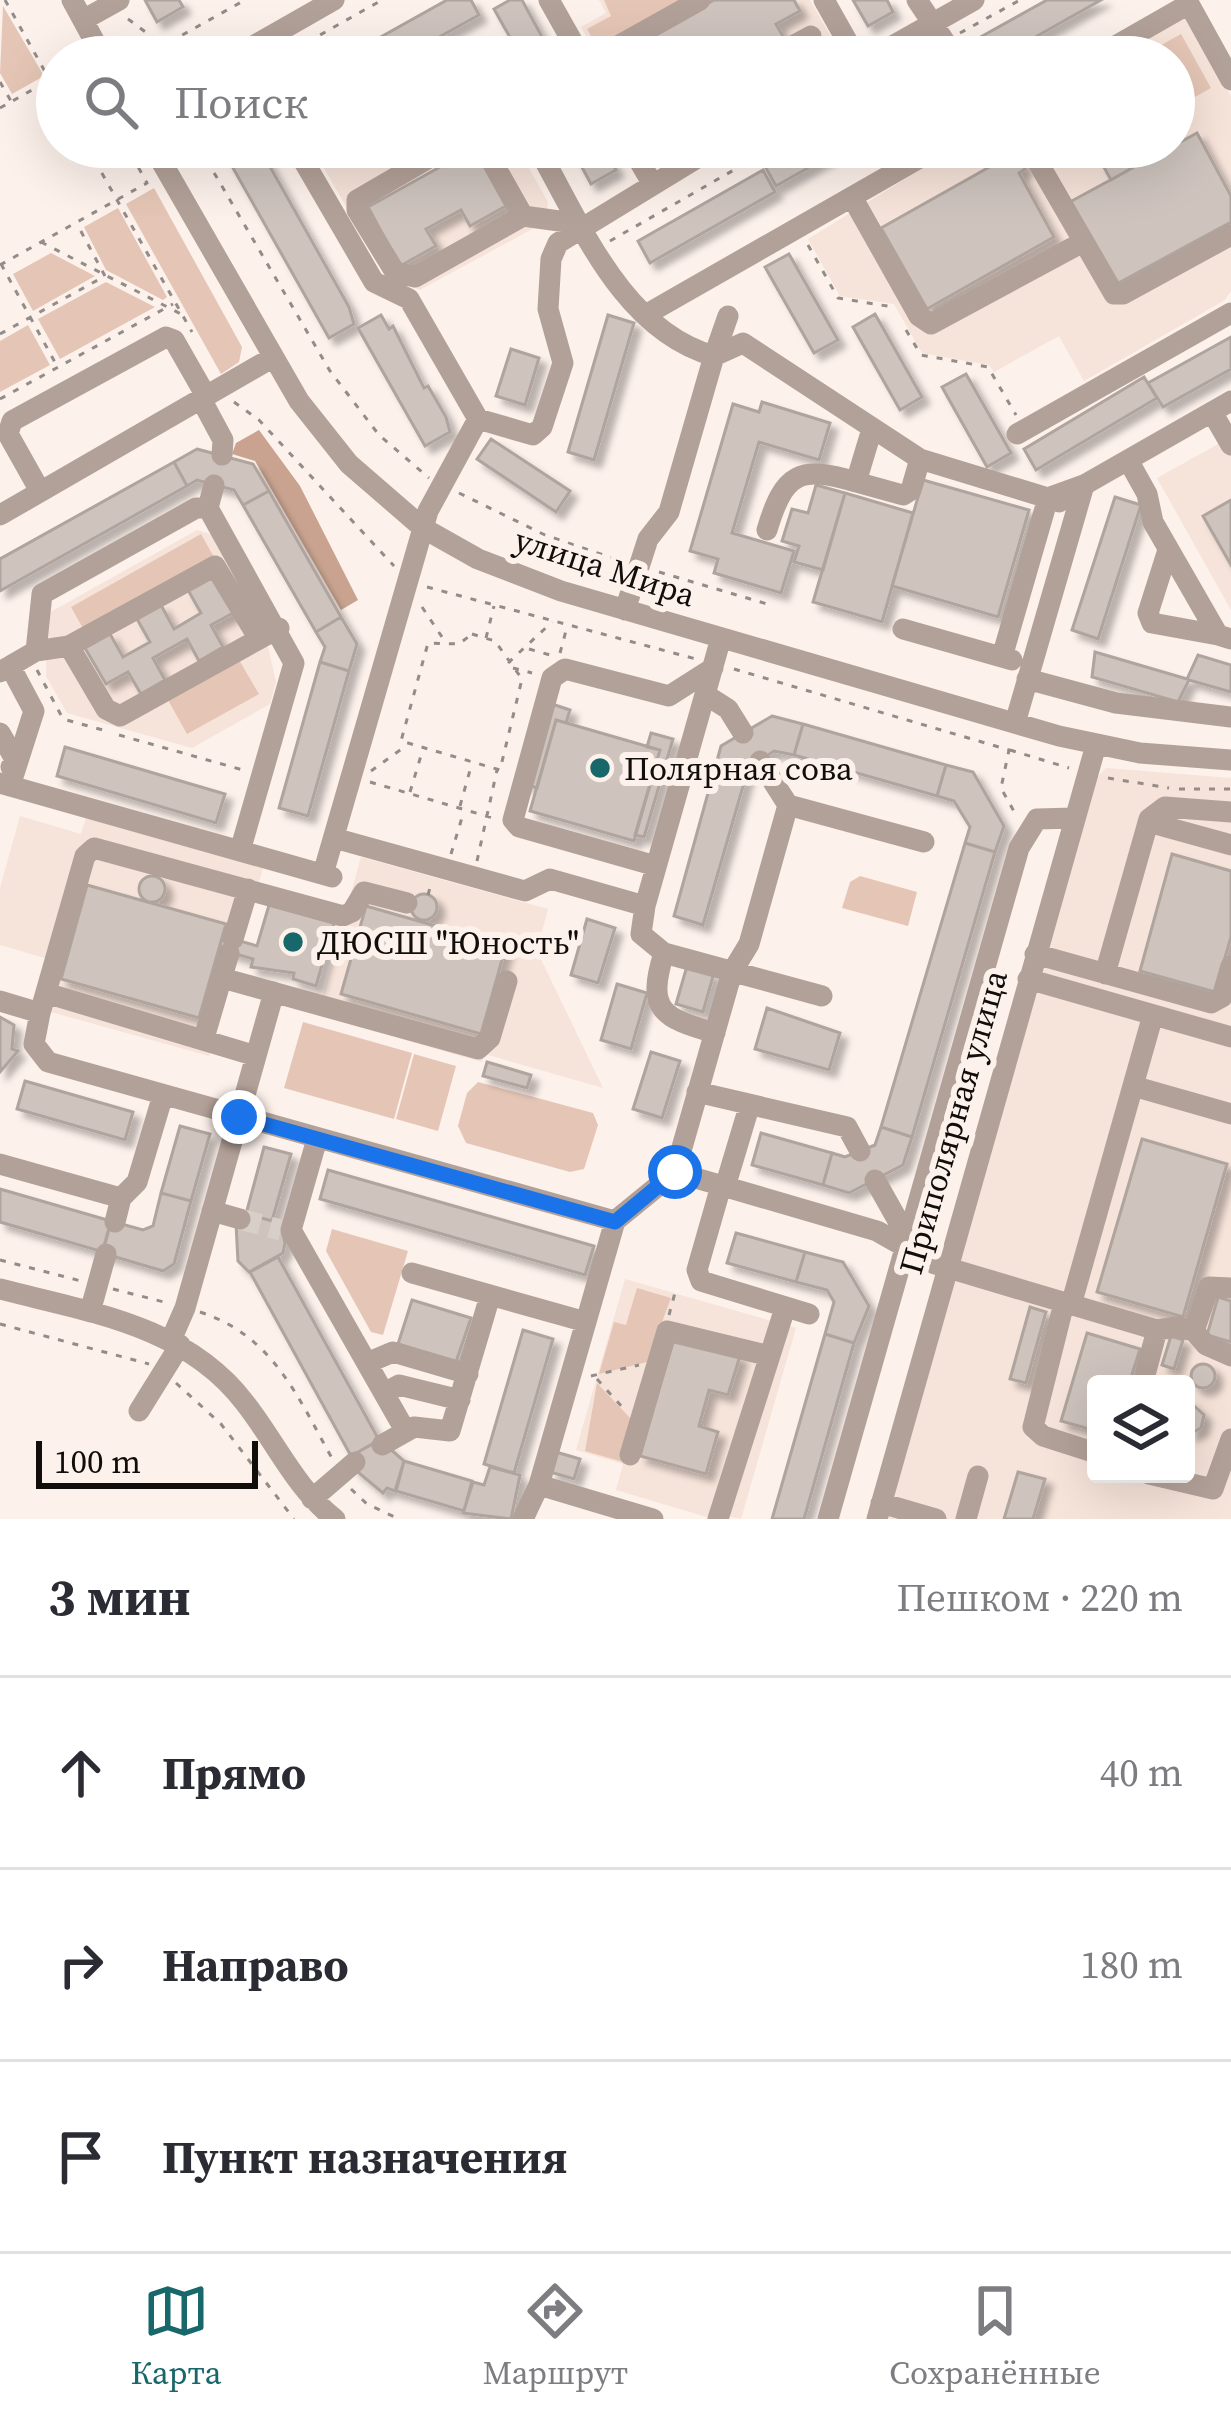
<!DOCTYPE html>
<html lang="ru">
<head>
<meta charset="utf-8">
<style>
	:root { --surface:#fff; --page:#f2f2f3; --text:#2b2b33; --muted:#7c7c81; --line:#e1e1e2; --accent:#18676a }
	body { margin:0; font-family:"Source Serif 4",serif; background:var(--page); color:var(--text) }
	.controls { position:absolute; right:36px; bottom:36px; display:grid; overflow:hidden; border-radius:12px; box-shadow:0 12px 48px #0002 }
	.controls button { width:108px; height:108px; display:grid; place-items:center; padding:0; border:0; border-bottom:3px solid var(--line); background:var(--surface); color:var(--text); font:60px sans-serif }
	.scale { position:absolute; left:36px; bottom:30px; width:222px; box-sizing:border-box; padding-left:12px; border:6px solid #100d0b; border-top:0; font-size:33px; line-height:42px; white-space:nowrap; color:#100d0b; -webkit-text-stroke:9px #fdf1eb; paint-order:stroke }
	.stop { position:absolute; width:36px; height:36px; margin:-27px; border:9px solid #1a73e8; border-radius:50%; background:#fff }
	.stop.end { background:#1a73e8; border-color:#fff; box-shadow:0 3px 12px #0008 }
	.list { margin:0; padding:0; list-style:none }
	h2 { display:flex; justify-content:space-between; align-items:center; height:156px; margin:0; padding:0 48px; font-size:51px }
	h2 small { font-size:39px; font-weight:400; color:var(--muted) }
	.list li { display:grid; grid-template-columns:78px 1fr auto; gap:36px; align-items:center; box-sizing:border-box; height:192px; padding:0 48px; border-top:3px solid var(--line) }
	.list b { display:block; font-size:45px; white-space:nowrap }
	.list em { font-size:39px; font-style:normal; color:var(--muted) }
	.icon { flex:none; width:66px; height:66px; fill:none; stroke:currentColor; stroke-width:2; stroke-linecap:round; stroke-linejoin:round }
	.map { position:relative; flex:none; width:1231px; height:1519px; overflow:hidden }
	.search { position:absolute; background:var(--surface); box-shadow:0 12px 48px #0002; left:36px; right:36px; top:36px; height:132px; display:flex; align-items:center; gap:30px; box-sizing:border-box; padding:0 42px; border-radius:66px; color:var(--muted); font-size:45px }
	.sheet { height:732px; background:var(--surface) }
	nav { display:flex; justify-content:space-around; align-items:center; box-sizing:border-box; height:168px; border-top:3px solid var(--line); background:var(--surface); font-size:33px; color:var(--muted) }
	nav a { display:grid; justify-items:center; gap:6px }
	nav .on { color:var(--accent) }
	.map>svg:first-child { display:block }
	.built { fill:#f6e3d9; fill-rule:evenodd }
	.green { fill:#e5c6b6 }
	.forest { fill:#c9a38f }
	.building { fill:#cec3bd; stroke:#afa49e; stroke-width:3; filter:url(#shadow) }
	.lines { fill:none; stroke-linecap:round; stroke-linejoin:round }
	.minor-tunnel { stroke:#d9cfc9; stroke-width:21; stroke-dasharray:21 10; stroke-linecap:butt }
	.path { stroke:#948c88; stroke-width:3; stroke-dasharray:6 9; stroke-linecap:butt }
	.minor { stroke:#b2a198; stroke-width:21 }
	.route { stroke:#1a73e8; stroke-width:15 }
	.poi-dot { fill:#18676a; stroke:#fdf1eb; stroke-width:4.5 }
	.labels { text-anchor:middle; dominant-baseline:central; stroke-width:12; stroke-linejoin:round; paint-order:stroke }
	.street-label { font-size:33px; fill:#100d0b; stroke:#fdf1eb }
	.poi-label { font-size:33px; fill:#100d0b; stroke:#fdf1eb; text-anchor:start }
</style>
</head>
<body>
<div class="map">
<svg width="1231" height="1519" viewBox="0 0 1231 1519">
	<defs>
		<filter id="shadow"><feDropShadow dx="7" dy="7" stdDeviation="3" flood-color="#0004"/></filter>
	</defs>
	<rect width="100%" height="100%" fill="#fdf1eb"/>
	<path class="built" d="M 599,0 L 810,0 L 842,56 L 598,57 L 581,27 L 606,13 Z
		M 1186,16 L 1231,96 L 1231,291 L 1225,300 L 1084,381 L 1059,336 L 994,372 L 989,365 L 922,353 L 894,304 L 840,296 L 808,239 L 957,147 L 1174,147 L 1174,57 L 1114,57 Z
		M 350,147 L 517,147 L 548,202 L 545,222 L 420,290 L 386,276 L 321,163 Z
		M 1231,437 L 1231,610 L 1157,478 Z
		M 197,530 L 213,535 L 262,620 L 276,682 L 270,704 L 192,748 L 67,713 L 46,676 L 47,614 Z
		M 1106,768 L 1231,778 L 1231,1519 L 886,1519 L 1096,778 ZM 1096,1384 L 1186,1384 L 1186,1474 L 1096,1474 Z
		M 20,816 L 81,834 L 86,818 L 263,868 L 209,1056 L 51,1012 L 48,959 L 0,945 L 0,888 Z
		M 361,857 L 548,909 L 537,951 L 603,1088 L 485,1054 L 482,1062 L 317,1015 Z
		M 625,1279 L 796,1328 L 741,1519 L 712,1513 L 710,1518 L 616,1490 L 623,1464 L 576,1450 Z"/>
	<path class="green" d="M 604,0 L 681,0 L 683,4 L 599,51 L 587,29 L 611,16 Z
		M 3,6 L 44,76 L 12,94 L 0,73 Z
		M 1181,34 L 1211,88 L 1184,103 L 1174,86 L 1174,57 L 1158,57 L 1154,49 Z
		M 154,188 L 242,347 L 239,362 L 221,374 L 126,204 Z
		M 118,208 L 167,297 L 163,300 L 106,270 L 84,227 Z
		M 51,253 L 95,276 L 33,311 L 13,274 Z
		M 106,282 L 155,307 L 60,359 L 38,319 Z
		M 28,325 L 50,365 L 0,392 L 0,341 Z
		M 201,534 L 215,559 L 85,632 L 71,607 Z
		M 239,660 L 259,694 L 187,734 L 168,700 Z
		M 860,876 L 917,892 L 908,926 L 842,908 L 850,882 Z
		M 303,1022 L 412,1053 L 394,1119 L 284,1088 Z
		M 414,1054 L 456,1066 L 438,1131 L 396,1119 Z
		M 478,1082 L 593,1113 L 598,1125 L 584,1169 L 570,1172 L 466,1143 L 458,1126 L 467,1093 Z
		M 332,1229 L 408,1251 L 383,1335 L 371,1332 L 326,1251 Z
		M 637,1288 L 671,1298 L 647,1362 L 599,1374 L 614,1322 L 626,1325 Z
		M 597,1383 L 631,1419 L 623,1462 L 585,1451 Z"/>
	<path class="forest" d="M 259,430 L 300,486 L 358,600 L 341,610 L 255,461 L 232,454 L 236,443 Z"/>
	<path class="building" d="M 145,0 L 179,0 L 183,7 L 157,22 Z
		M 447,0 L 471,0 L 479,15 L 403,57 L 345,57 Z
		M 510,0 L 522,0 L 553,57 L 521,57 L 494,9 Z
		M 714,0 L 794,0 L 800,11 L 776,24 L 784,38 L 749,57 L 633,57 L 647,49 L 642,40 Z
		M 853,0 L 887,0 L 893,12 L 868,26 Z
		M 1047,0 L 1101,0 L 1000,57 L 976,57 L 968,44 Z
		M 1197,133 L 1231,196 L 1231,222 L 1113,286 L 1068,203 Z
		M 249,147 L 264,156 L 349,307 L 354,324 L 329,338 L 228,159 Z
		M 571,147 L 603,147 L 616,170 L 591,184 Z
		M 787,147 L 845,147 L 776,186 L 762,161 Z
		M 474,148 L 506,206 L 470,226 L 461,210 L 426,229 L 436,246 L 400,266 L 368,207 Z
		M 1016,152 L 1025,169 L 1019,173 L 1054,237 L 927,309 L 881,228 Z
		M 1121,152 L 1130,169 L 1111,180 L 1101,162 Z
		M 763,170 L 775,192 L 650,263 L 638,241 Z
		M 789,254 L 838,340 L 814,353 L 765,267 Z
		M 875,314 L 922,397 L 900,410 L 853,327 Z
		M 381,315 L 389,329 L 393,326 L 424,388 L 428,386 L 446,417 L 450,432 L 425,446 L 358,328 Z
		M 608,315 L 634,323 L 594,460 L 568,452 Z
		M 1231,337 L 1231,369 L 1163,407 L 1148,383 Z
		M 511,349 L 539,358 L 525,405 L 496,396 Z
		M 966,374 L 1011,453 L 987,467 L 942,387 Z
		M 1144,377 L 1157,398 L 1036,470 L 1024,449 Z
		M 762,402 L 830,423 L 819,460 L 759,442 L 732,533 L 794,551 L 781,593 L 714,573 L 718,559 L 690,551 L 733,404 L 759,412 Z
		M 491,439 L 570,491 L 556,512 L 477,459 Z
		M 197,449 L 253,464 L 269,491 L 243,505 L 234,490 L 197,480 L 187,486 L 174,462 Z
		M 174,462 L 187,486 L 0,591 L 0,559 Z
		M 923,480 L 1029,510 L 998,617 L 892,586 Z
		M 816,485 L 845,493 L 823,570 L 794,562 L 799,546 L 782,541 L 792,509 L 808,513 Z
		M 269,491 L 341,617 L 316,632 L 243,505 Z
		M 845,493 L 913,513 L 882,622 L 813,602 Z
		M 1115,497 L 1141,505 L 1098,639 L 1072,630 Z
		M 1231,500 L 1231,565 L 1203,516 Z
		M 214,575 L 235,612 L 211,625 L 223,647 L 199,661 L 187,639 L 160,654 L 153,658 L 165,680 L 141,694 L 128,672 L 106,684 L 85,648 L 110,634 L 123,657 L 150,642 L 137,619 L 161,605 L 174,629 L 201,613 L 188,590 Z
		M 341,617 L 357,644 L 349,671 L 320,662 L 325,647 L 316,632 Z
		M 1095,652 L 1187,679 L 1198,655 L 1231,665 L 1231,692 L 1189,680 L 1178,702 L 1092,677 Z
		M 320,662 L 349,671 L 308,816 L 279,808 Z
		M 549,703 L 570,710 L 566,723 L 556,720 L 537,788 L 525,784 Z
		M 772,716 L 803,724 L 794,755 L 774,751 L 748,769 L 703,925 L 674,916 L 721,746 Z
		M 556,720 L 660,750 L 634,841 L 530,811 Z
		M 803,724 L 946,765 L 937,796 L 794,755 Z
		M 651,733 L 673,739 L 644,837 L 635,835 L 660,750 L 647,747 Z
		M 65,747 L 225,794 L 216,823 L 57,776 Z
		M 946,765 L 973,772 L 1004,826 L 995,852 L 965,843 L 970,827 L 954,801 L 937,796 Z
		M 965,843 L 995,852 L 912,1137 L 881,1127 Z
		M 1172,854 L 1231,871 L 1231,937 L 1215,992 L 1140,971 Z
		M139 889a13 13 0 1 1 26 0a13 13 0 1 1-26 0Z
		M 87,885 L 226,924 L 199,1018 L 61,979 Z
		M411 907a13 13 0 1 1 26 0a13 13 0 1 1-26 0Z
		M 269,905 L 334,923 L 316,986 L 293,979 L 294,973 L 251,967 L 253,959 L 219,949 L 223,936 L 257,946 Z
		M 366,906 L 506,946 L 481,1034 L 341,994 Z
		M 587,919 L 615,928 L 598,983 L 571,975 Z
		M 687,966 L 714,973 L 703,1012 L 676,1004 Z
		M 617,984 L 647,993 L 631,1049 L 601,1040 Z
		M 767,1008 L 840,1033 L 829,1070 L 755,1049 Z
		M 0,1017 L 14,1025 L 12,1049 L 18,1051 L 0,1072 Z
		M 651,1052 L 680,1061 L 662,1118 L 633,1109 Z
		M 487,1062 L 531,1075 L 527,1088 L 483,1076 Z
		M 25,1081 L 133,1112 L 125,1140 L 17,1109 Z
		M 180,1126 L 210,1134 L 191,1201 L 161,1193 Z
		M 881,1127 L 912,1137 L 903,1165 L 849,1193 L 823,1185 L 832,1153 L 845,1157 L 875,1145 Z
		M 761,1133 L 832,1153 L 823,1185 L 752,1165 Z
		M 1142,1139 L 1227,1164 L 1183,1317 L 1097,1292 Z
		M 264,1147 L 291,1154 L 272,1221 L 246,1214 Z
		M 328,1170 L 594,1246 L 585,1275 L 320,1199 Z
		M 0,1189 L 111,1221 L 103,1252 L 0,1222 Z
		M 161,1193 L 191,1201 L 174,1264 L 163,1271 L 102,1253 L 111,1221 L 143,1230 L 153,1226 Z
		M 246,1214 L 280,1223 L 285,1243 L 283,1253 L 249,1272 L 238,1261 L 236,1224 Z
		M 736,1233 L 805,1252 L 796,1282 L 727,1263 Z
		M 805,1252 L 843,1262 L 869,1306 L 854,1343 L 825,1334 L 834,1302 L 827,1290 L 796,1282 Z
		M 278,1257 L 379,1440 L 351,1456 L 250,1272 Z
		M 1218,1297 L 1231,1301 L 1231,1342 L 1207,1335 Z
		M 412,1300 L 471,1318 L 456,1362 L 398,1344 Z
		M 1030,1307 L 1046,1312 L 1026,1383 L 1010,1379 Z
		M 523,1330 L 553,1339 L 514,1473 L 484,1464 Z
		M 1087,1333 L 1140,1349 L 1129,1384 L 1096,1384 L 1096,1431 L 1061,1421 Z
		M 825,1334 L 854,1343 L 804,1519 L 772,1519 Z
		M 1171,1336 L 1183,1340 L 1174,1369 L 1162,1365 Z
		M 674,1337 L 740,1356 L 728,1395 L 709,1390 L 699,1426 L 718,1432 L 706,1474 L 640,1456 Z
		M1191 1376a12 12 0 1 1 24 0a12 12 0 1 1-24 0Z
		M 1189,1401 L 1204,1415 L 1201,1428 L 1190,1434 Z
		M 380,1440 L 404,1461 L 395,1491 L 387,1488 L 383,1493 L 353,1468 L 351,1456 Z
		M 556,1452 L 580,1459 L 574,1479 L 550,1472 Z
		M 404,1461 L 472,1481 L 464,1511 L 396,1491 Z
		M 490,1467 L 520,1475 L 511,1519 L 463,1513 L 473,1482 L 484,1485 Z
		M 1018,1472 L 1045,1479 L 1033,1519 L 1004,1519 Z"/>
	<g class="lines">
		<path class="minor-tunnel" d="M 240,1219 L 281,1230"/>
		<path class="path" d="M 5,0 L 57,93
			M 128,19 L 163,45 L 170,57
			M 960,33 L 1020,0
			M 143,57 L 245,0
			M 281,57 L 382,0
			M 916,57 L 931,49
			M 0,82 L 11,101
			M 0,108 L 57,76
			M 87,147 L 192,332
			M 199,147 L 330,371 L 379,435 L 429,478
			M 1108,147 L 1113,156
			M 610,241 L 746,163 L 756,147
			M 41,242 L 181,314
			M 808,245 L 838,298 L 893,307
			M 1,264 L 57,366
			M 0,265 L 147,183 L 127,147
			M 906,330 L 921,355 L 988,367 L 1016,415
			M 0,334 L 105,276 L 77,224
			M 0,399 L 173,304
			M 234,402 L 259,420 L 394,566
			M 459,493 L 545,535 L 621,561
			M 659,572 L 774,606
			M 427,587 L 696,659
			M 422,607 L 446,643
			M 472,634 L 495,641 L 522,679 L 500,770 L 401,741 L 428,643 L 459,644 Z
			M 486,638 L 494,606
			M 529,649 L 550,655
			M 560,653 L 567,627
			M 508,663 L 552,622
			M 513,668 L 532,673
			M 734,669 L 1009,750 L 1001,788 L 1016,815
			M 37,670 L 63,719 L 110,732
			M 119,735 L 243,770
			M 1010,750 L 1069,768
			M 371,771 L 407,745
			M 1108,778 L 1169,788
			M 370,782 L 493,818
			M 1179,789 L 1231,789
			M 410,792 L 423,749
			M 460,806 L 472,763
			M 451,854 L 464,811
			M 477,861 L 497,770
			M 428,895 L 431,884
			M 0,1260 L 81,1281
			M 113,1289 L 168,1303
			M 200,1312 C 274,1336 298,1398 333,1460
			M 669,1315 L 676,1289
			M 0,1324 L 149,1364
			M 591,1376 L 639,1365
			M 597,1379 L 623,1408
			M 176,1383 L 221,1424 L 294,1519
			M 351,1489 L 367,1504 L 399,1519"/>
		<path class="minor" d="M 72,0 L 103,57
			M 549,0 L 581,57
			M 824,0 L 856,57
			M 917,0 L 955,57
			M 1189,4 L 1231,80
			M 83,20 L 119,0
			M 234,57 L 334,0
			M 465,57 L 478,51 L 487,57
			M 612,57 L 618,46 L 700,0
			M 772,57 L 811,36
			M 873,57 L 974,0
			M 1096,57 L 1189,4 L 1186,0
			M 153,147 L 299,401 L 349,464 L 423,528 L 478,559 L 561,591 L 1059,736 L 1140,753 L 1231,760
			M 305,147 L 303,160 L 374,282 L 409,299 L 478,419 L 533,435 L 542,427 L 563,363 L 548,309 L 551,259 L 558,243 L 715,147
			M 448,147 L 357,200 L 357,210 L 395,272 L 415,277 L 523,216 L 484,147
			M 537,147 C 581,224 622,330 714,356 L 669,512 L 648,539 L 625,610
			M 631,147 L 652,183
			M 1029,147 L 1114,294 L 1123,294 L 1231,235
			M 852,197 L 919,316 L 931,324 L 1083,242
			M 523,216 L 581,224
			M 647,314 L 939,147
			M 728,316 L 714,356 L 743,343 L 920,459 L 1048,498 L 1084,485 L 1231,401
			M 201,399 L 223,440 L 222,455
			M 1212,412 L 1231,445
			M 1017,434 L 1231,313
			M 1128,460 L 1147,494 L 1153,522 L 1218,635 L 1231,639
			M 856,482 L 903,495 L 911,490 L 920,459
			M 40,491 L 8,434 L 12,421 L 166,337 L 174,340 L 206,396
			M 208,508 L 294,663 L 240,851
			M 208,508 L 214,485
			M 0,515 L 272,358
			M 767,530 C 784,473 799,465 856,482 L 872,429
			M 1168,550 L 1148,613 L 1152,623 L 1218,635
			M 903,629 L 1012,660
			M 721,638 L 645,906 L 641,934 L 664,953 L 822,996
			M 69,646 L 215,566 L 259,639
			M 36,651 L 69,646 L 106,709 L 120,716 L 279,628
			M 1002,657 L 1048,498 L 1059,502
			M 0,672 L 36,651 L 42,594 L 196,508 L 208,508
			M 1027,679 L 1116,703 L 1231,717
			M 706,695 L 728,709 L 743,733
			M 1015,723 L 1084,485
			M 0,733 L 17,763 L 11,767
			M 760,761 L 788,805 L 924,842
			M 0,783 L 332,877
			M 10,786 L 34,711 L 10,666
			M 1148,822 L 1231,845
			M 334,838 L 525,891 L 550,879 L 645,906
			M 656,866 L 519,827 L 513,820 L 552,678 L 565,669 L 669,696 L 713,668
			M 323,874 L 428,511 L 478,419
			M 233,939 L 248,889
			M 664,953 C 646,1010 662,1018 715,1033
			M 1035,954 L 1211,1003 L 1222,997 L 1231,966
			M 1105,974 L 1149,819 L 1165,807 L 1231,812
			M 222,978 L 478,1049 L 490,1038 L 507,981
			M 1028,979 L 1231,1037
			M 46,993 L 256,1056
			M 0,1001 L 40,1013 L 34,1044 L 48,1062 L 615,1221 L 539,1485 L 523,1519
			M 40,1013 L 85,856 L 94,848 L 343,916 L 352,912 L 364,892 L 407,903
			M 204,1038 L 229,953
			M 1133,1086 L 1231,1114
			M 697,1092 L 847,1127 L 860,1151
			M 317,1139 L 291,1230 L 406,1432
			M 0,1164 L 121,1198 L 137,1182 L 163,1095
			M 675,1172 L 877,1231 L 935,1264 L 1157,1330 L 1146,1371
			M 875,1180 L 906,1235
			M 721,1186 L 697,1270 L 701,1281 L 809,1314
			M 725,1187 L 749,1107
			M 212,1211 L 240,1219
			M 615,1221 L 675,1172 L 732,972 L 749,944 L 788,805
			M 115,1222 L 121,1198
			M 412,1273 L 586,1322
			M 0,1289 C 88,1312 186,1325 245,1403 C 275,1441 296,1489 335,1519
			M 1064,1303 L 1033,1427 L 1043,1436 L 1096,1453
			M 1071,1305 L 1153,1015
			M 90,1312 L 106,1254
			M 1157,1330 L 1177,1327 L 1194,1331 L 1209,1287 L 1231,1288
			M 1194,1331 L 1206,1345 L 1231,1356
			M 171,1340 L 185,1308 L 274,992
			M 367,1363 L 393,1352 L 468,1374
			M 384,1393 L 399,1385 L 460,1400
			M 139,1411 L 180,1345
			M 382,1445 L 414,1427 L 450,1431 L 490,1296
			M 630,1455 L 667,1331 L 766,1355
			M 1149,1474 L 1213,1489 L 1231,1439
			M 539,1485 L 653,1519
			M 312,1499 L 355,1462
			M 881,1503 L 936,1519
			M 718,1519 L 785,1308
			M 828,1519 L 1019,848 L 1037,819 L 1074,818
			M 877,1519 L 1096,745
			M 966,1519 L 978,1476"/>
	</g>
	<g class="lines">
		<path class="route" d="M 239,1117 L 615,1222 L 675,1172"/>
	</g>
	<g class="poi-dot">
		<circle cx="600" cy="768" r="12"/>
		<circle cx="293" cy="942" r="12"/>
	</g>
	<g class="labels">
		<g class="street-label">
			<text transform="translate(605 567) rotate(18)">улица Мира</text>
			<text transform="translate(953 1122) rotate(-74)">Приполярная улица</text>
		</g>
		<g class="poi-label">
			<text x="624" y="768">Полярная сова</text>
			<text x="317" y="942">ДЮСШ "Юность"</text>
		</g>
	</g>
</svg>
<div class="controls">
<button><svg class="icon" aria-label="layers" viewBox="0 0 24 24"><path d="M12 4l9 5-9 5-9-5zM3 14l9 5 9-5"/></svg></button>
</div>
<div class="scale">100 m</div>
<div class="stop" style="left:675px;top:1172px"></div>
<div class="stop end" style="left:239px;top:1117px"></div>
<div class="search"><svg class="icon" aria-label="search" viewBox="0 0 24 24"><circle cx="10" cy="10" r="6"/><path d="M15 15l6 6"/></svg>Поиск</div>
</div>
<section class="sheet">
<h2>3 мин<small>Пешком · 220 m</small></h2>
<ul class="list">
<li><svg class="icon" aria-label="ahead" viewBox="0 0 24 24"><path d="M12 20V5M6 11l6-6 6 6"/></svg><div><b>Прямо</b></div><em>40 m</em></li>
<li><svg class="icon" aria-label="right" viewBox="0 0 24 24"><path d="M7 20v-9h11M14 6l5 5-5 5"/></svg><div><b>Направо</b></div><em>180 m</em></li>
<li><svg class="icon" aria-label="arrive" viewBox="0 0 24 24"><path d="M6 21V4h12l-3 4 3 4H6"/></svg><div><b>Пункт назначения</b></div></li>
</ul>
</section>
<nav>
<a class="on"><svg class="icon" aria-label="map" viewBox="0 0 24 24"><path d="M3 6l6-2 6 2 6-2v14l-6 2-6-2-6 2zM9 4v14M15 6v14"/></svg>Карта</a>
<a><svg class="icon" aria-label="directions" viewBox="0 0 24 24"><path d="M12 3l9 9-9 9-9-9zM9 14v-3h6M13 9l2 2-2 2"/></svg>Маршрут</a>
<a><svg class="icon" aria-label="saved" viewBox="0 0 24 24"><path d="M7 4h10v16l-5-4-5 4z"/></svg>Сохранённые</a>
</nav>
</body>
</html>
